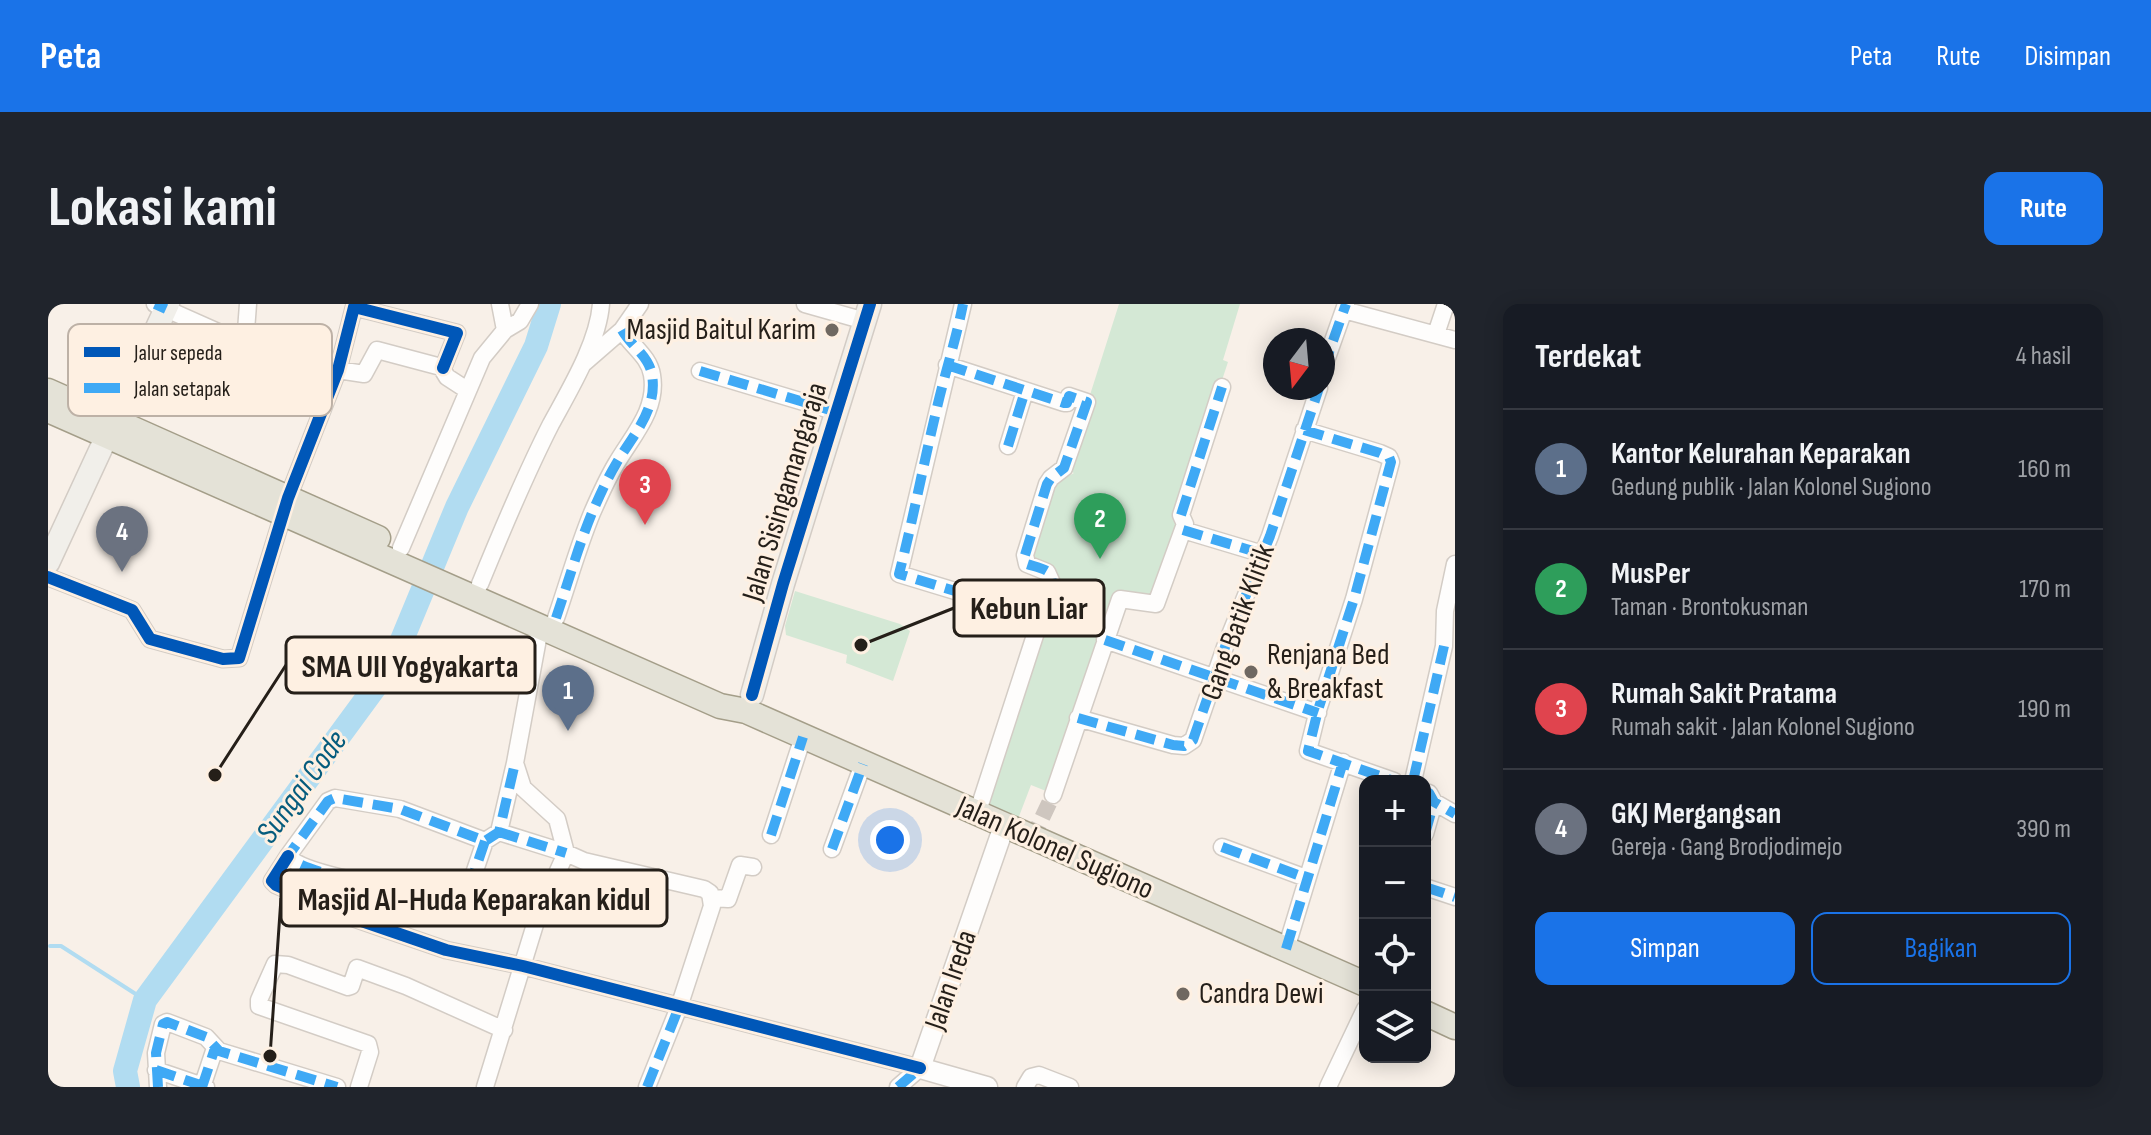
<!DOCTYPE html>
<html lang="id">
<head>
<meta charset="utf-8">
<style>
	:root { --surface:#171b24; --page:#20242c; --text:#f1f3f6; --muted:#9ea1a6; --line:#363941; --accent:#1a73e8 }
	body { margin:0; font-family:"Sofia Sans Condensed",sans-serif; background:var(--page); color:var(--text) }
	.controls { position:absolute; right:24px; bottom:24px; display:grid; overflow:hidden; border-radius:16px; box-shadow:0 4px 20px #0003 }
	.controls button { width:72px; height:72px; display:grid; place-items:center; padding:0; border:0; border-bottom:2px solid var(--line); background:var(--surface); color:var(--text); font:40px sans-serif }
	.compass { position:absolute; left:1215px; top:24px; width:72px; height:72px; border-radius:50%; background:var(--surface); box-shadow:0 4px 20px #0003; rotate:196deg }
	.you { position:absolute; left:842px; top:536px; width:28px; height:28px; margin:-20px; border:6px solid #fff; border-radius:50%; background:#1a73e8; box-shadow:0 0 0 12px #1a73e833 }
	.badge { display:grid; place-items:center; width:52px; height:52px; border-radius:50%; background:var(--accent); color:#fff; font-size:26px; font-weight:700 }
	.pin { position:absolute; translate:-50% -66px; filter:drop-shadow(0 2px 4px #0008) }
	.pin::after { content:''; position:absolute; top:42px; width:28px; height:24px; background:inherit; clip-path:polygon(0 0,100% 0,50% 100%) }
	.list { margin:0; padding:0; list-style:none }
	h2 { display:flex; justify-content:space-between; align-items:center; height:104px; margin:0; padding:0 32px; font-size:34px }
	h2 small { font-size:26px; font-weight:400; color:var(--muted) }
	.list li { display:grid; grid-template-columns:52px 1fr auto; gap:24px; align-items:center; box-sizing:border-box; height:120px; padding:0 32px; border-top:2px solid var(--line) }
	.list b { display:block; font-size:30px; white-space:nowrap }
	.list p { margin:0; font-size:26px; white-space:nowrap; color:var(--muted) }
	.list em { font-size:26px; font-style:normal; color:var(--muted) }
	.actions { display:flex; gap:16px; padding:24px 32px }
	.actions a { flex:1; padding:18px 0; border:2px solid var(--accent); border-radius:16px; text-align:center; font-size:28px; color:var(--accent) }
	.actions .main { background:var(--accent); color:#fff }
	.icon { flex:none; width:44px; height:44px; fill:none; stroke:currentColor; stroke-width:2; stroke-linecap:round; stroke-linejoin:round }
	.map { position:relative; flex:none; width:1407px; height:783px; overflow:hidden; border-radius:16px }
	header { display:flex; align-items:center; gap:48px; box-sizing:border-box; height:112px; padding:0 40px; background:var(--accent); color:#fff }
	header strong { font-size:38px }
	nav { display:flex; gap:44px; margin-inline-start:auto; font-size:28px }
	.intro { display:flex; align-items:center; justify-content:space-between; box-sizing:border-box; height:192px; padding:0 48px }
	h1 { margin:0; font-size:56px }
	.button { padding:20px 36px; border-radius:16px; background:var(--accent); color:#fff; font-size:28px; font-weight:700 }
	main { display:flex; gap:48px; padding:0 48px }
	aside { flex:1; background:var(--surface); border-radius:16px; box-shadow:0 4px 20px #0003 }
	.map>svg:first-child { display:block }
	.green { fill:#d4e8d5 }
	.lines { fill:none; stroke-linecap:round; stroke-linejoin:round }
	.stream { stroke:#b1dcf1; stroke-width:4 }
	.river { stroke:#b1dcf1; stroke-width:24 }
	.minor-tunnel { stroke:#cec6bf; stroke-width:16; stroke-dasharray:16 8; stroke-linecap:butt }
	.minor-casing { stroke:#d3ccc5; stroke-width:19 }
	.tertiary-casing { stroke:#d3ccc5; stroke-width:23 }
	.secondary-casing { stroke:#d3ccc5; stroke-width:25 }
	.primary-casing { stroke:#a49e89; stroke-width:27 }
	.minor { stroke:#fefdfc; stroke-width:16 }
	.tertiary { stroke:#fefdfc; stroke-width:20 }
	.secondary { stroke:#f1efea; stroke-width:22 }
	.primary { stroke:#e4e2d7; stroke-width:24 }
	.quiet { stroke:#3fa9f5; stroke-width:10; stroke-dasharray:20 10; stroke-linecap:butt }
	.cycleway-casing { stroke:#fef0e2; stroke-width:17 }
	.cycleway { stroke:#0057b8; stroke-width:12 }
	.poi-dot { fill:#6f6861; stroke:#fef0e2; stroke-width:3 }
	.labels { text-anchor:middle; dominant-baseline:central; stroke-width:6; stroke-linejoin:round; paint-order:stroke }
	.poi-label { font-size:30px; fill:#251f19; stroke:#fef0e2; text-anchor:start }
	.street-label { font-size:30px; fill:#251f19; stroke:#fef0e2 }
	.water-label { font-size:32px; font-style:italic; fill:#065c7d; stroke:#fef0e2 }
	.key { fill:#fef0e2; stroke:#bdb1a6; stroke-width:2 }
	.key-label { font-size:22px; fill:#251f19 }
	.leader { fill:none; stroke:#251f19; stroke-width:3 }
	.callout-dot { fill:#251f19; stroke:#fef0e2; stroke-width:3 }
	.callout { fill:#fef0e2; stroke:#251f19; stroke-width:3 }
	.callout-label { font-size:32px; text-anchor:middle; font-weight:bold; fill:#251f19 }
</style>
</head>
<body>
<header>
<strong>Peta</strong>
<nav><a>Peta</a><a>Rute</a><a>Disimpan</a></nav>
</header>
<div class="intro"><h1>Lokasi kami</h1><a class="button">Rute</a></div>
<main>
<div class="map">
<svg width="1407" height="783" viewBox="0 0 1407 783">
	<rect width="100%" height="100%" fill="#f8f0e8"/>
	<path class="green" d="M 1071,0 L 1192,0 L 1175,56 L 1180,58 L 1142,173 L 1107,298 L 1068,294 L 998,487 L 983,481 L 970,515 L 935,501 L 1011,274 L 1005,266 L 983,258 L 1006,180 L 1026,169 L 1018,166 Z
		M 747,287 L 852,320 L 862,327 L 845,377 L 798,359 L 799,351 L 738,331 L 737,322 Z"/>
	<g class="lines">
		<path class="stream" d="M 2,642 L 13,642 L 97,696"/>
		<path class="river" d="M 80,783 L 77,767 L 97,696 L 344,360 L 409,203 L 488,42 L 501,0"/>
		<path class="minor-tunnel" d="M 984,535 L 1005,491"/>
		<defs>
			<path id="minor" d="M 107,0 L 197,40 L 290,66 L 316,70 L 329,46 L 393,63 L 399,73 L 419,86
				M 757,0 L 817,17
				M 915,0 L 851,270 L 993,313
				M 1296,6 L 1407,36
				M 457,26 L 472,17 L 482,0
				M 1388,30 L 1398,0
				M 197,40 L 200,0
				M 536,59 L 574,26 L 592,0
				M 899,61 L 1016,99 L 1019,99 L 1021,92 L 1039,98 L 1016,164 L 1003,174 L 999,180 L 977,251 L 979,260 L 999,268 L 1004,279 L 929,510
				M 1275,65 L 1298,0
				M 652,67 L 789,108
				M 1256,126 L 1332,149 L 1341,153 L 1343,158 L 1306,295 L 1270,406 L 1260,447 L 1346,477
				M 960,142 L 977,87
				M 1135,226 L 1215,250
				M 353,244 L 434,54 L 457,26 L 452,0
				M 0,273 L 84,306 L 102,335 L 175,355 L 191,354 L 240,194 L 290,66 L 306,3 L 409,29 L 395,64
				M 432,280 C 454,226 477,171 503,120 C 522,85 550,39 553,0
				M 508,314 C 520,279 530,243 544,209 C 551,193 559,175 568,160 C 584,132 610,106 604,71 C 601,52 583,42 574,26
				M 1057,336 L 1270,409
				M 1030,414 L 1125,441 L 1136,442 L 1145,436 L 1177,343 L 1222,232 L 1271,84
				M 1365,477 L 1396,342 L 1397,307 L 1407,260
				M 1377,488 L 1381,489 L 1386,498 L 1407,510
				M 1005,491 L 1072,295 L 1108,300 L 1137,220 L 1133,211 L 1174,83
				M 451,528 L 518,549 L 536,557 L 656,585 L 662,589 L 664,602 L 631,703 L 599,783
				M 1377,530 L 1386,498
				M 723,531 L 755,433
				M 437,537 L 417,596 C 385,591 256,573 240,552 L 280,497 L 287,494 L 352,505 L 437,537 L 451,528 L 467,459
				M 1174,543 L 1258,574
				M 784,545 L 815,460
				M 240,552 L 224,577 L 228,581 L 299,612 L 398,646 L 475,662 L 872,764
				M 1377,583 L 1407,593
				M 664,594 L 680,595 L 692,561 L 705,563
				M 417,596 L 489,614
				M 1238,645 L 1295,458
				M 108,766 L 158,783
				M 110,783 L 108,749 L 115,720 L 119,718 L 158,733 L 171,747 L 289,783
				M 154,783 L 167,744
				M 311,783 L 322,748 L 320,740 L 211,702 L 211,696 L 227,660 L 240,661 L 300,683 L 303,682 L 309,664 L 358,682 L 456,726
				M 437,783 L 489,614 L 518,549 L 509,515 L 475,484 L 467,459 L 492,324
				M 850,783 L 872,764
				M 977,783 L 983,773 L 991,771 L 1022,783
				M 1280,783 L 1317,705"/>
			<path id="tertiary" d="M 939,783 L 872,764 L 956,522"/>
			<path id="secondary" d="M 0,259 L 120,0
				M 704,391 L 735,280 L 822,0"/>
			<path id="primary" d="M 0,87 L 330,234
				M 0,106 L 672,402 L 698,407 L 1317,680
				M 1377,709 L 1407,723"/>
		</defs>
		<use href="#minor" class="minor-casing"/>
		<use href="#tertiary" class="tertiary-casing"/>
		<use href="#secondary" class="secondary-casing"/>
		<use href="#primary" class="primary-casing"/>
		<use href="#minor" class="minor"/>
		<use href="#tertiary" class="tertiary"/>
		<use href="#secondary" class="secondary"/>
		<use href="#primary" class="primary"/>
		<path class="quiet" d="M 107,0 L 118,5
			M 899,61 L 1016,99 L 1019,99 L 1021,92 L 1039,98 L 1016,164 L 1003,174 L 999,180 L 977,251 L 979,260 C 985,262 994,264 999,267 C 1011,277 997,302 993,313 L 851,270 C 865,216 875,162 888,108 C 896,72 908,36 915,0
			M 1275,65 L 1298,0
			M 652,67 L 789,108
			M 1256,126 L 1332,149 L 1341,153 L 1343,158 L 1306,295 L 1270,406 L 1260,447 L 1346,477
			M 960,142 L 977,87
			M 1133,211 L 1174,83
			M 1135,226 L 1215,250
			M 508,314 C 520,279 530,243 544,209 C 551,193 559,175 568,160 C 584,132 610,106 604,71 C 601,52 583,42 574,26
			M 1057,336 L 1270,409
			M 1030,414 L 1125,441 L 1136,442 L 1145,436 L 1177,343 L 1222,232 L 1271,84
			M 1365,477 L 1396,342
			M 1377,488 L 1381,489 L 1386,498 L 1407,510
			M 451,528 L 518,549
			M 1377,530 L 1386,498
			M 723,531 L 755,433
			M 437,537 L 417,596 C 385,591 256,573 240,552 L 280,497 L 287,494 L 352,505 L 437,537 L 451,528 L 467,459
			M 1174,543 L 1258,574
			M 784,545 L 815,460
			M 1377,583 L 1407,593
			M 417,596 L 489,614
			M 1238,645 L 1295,458
			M 108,766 L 158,783
			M 110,783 L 108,749 L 115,720 L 119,718 L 158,733 L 171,747 L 289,783
			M 154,783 L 167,744
			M 599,783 L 631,703
			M 850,783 L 872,764"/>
		<defs>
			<path id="cycleway" d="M 0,273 L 84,306 L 102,335 L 175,355 L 191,354 L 240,194 L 290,66 L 306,3 L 409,29 L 395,64
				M 704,391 L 735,280 L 822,0
				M 240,552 L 224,577 L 228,581 L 299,612 L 398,646 L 475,662 L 872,764"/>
		</defs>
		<use href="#cycleway" class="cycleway-casing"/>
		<use href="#cycleway" class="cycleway"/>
	</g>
	<g class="poi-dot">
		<circle cx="784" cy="26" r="8"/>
		<circle cx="1203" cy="368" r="8"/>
		<circle cx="1135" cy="690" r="8"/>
	</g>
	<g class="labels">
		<g class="poi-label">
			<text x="768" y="26" text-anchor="end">Masjid Baitul Karim</text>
			<text x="1219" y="351">Renjana Bed<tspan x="1219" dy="34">&amp; Breakfast</tspan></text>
			<text x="1151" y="690">Candra Dewi</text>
		</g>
		<g class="street-label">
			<text transform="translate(737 188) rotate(-73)">Jalan Sisingamangaraja</text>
			<text transform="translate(1190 318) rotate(-70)">Gang Batik Klitik</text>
			<text transform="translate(1007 544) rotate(24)">Jalan Kolonel Sugiono</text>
			<text transform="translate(903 676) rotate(-71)">Jalan Ireda</text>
		</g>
		<g class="water-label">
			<text transform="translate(254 483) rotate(-54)">Sungai Code</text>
		</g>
	</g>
	<rect x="20" y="20" width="264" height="92" rx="12" class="key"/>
	<rect x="36" y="43" width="36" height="10" fill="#0057b8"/>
	<rect x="36" y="79" width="36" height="10" fill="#3fa9f5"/>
	<g class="key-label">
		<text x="86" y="56">Jalur sepeda</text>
		<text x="86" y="92">Jalan setapak</text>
	</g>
	<path class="leader" d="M813 341L906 304M167 471L238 361M222 752L233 594"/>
	<g class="callout-dot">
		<circle cx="813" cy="341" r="8"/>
		<circle cx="167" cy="471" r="8"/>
		<circle cx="222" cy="752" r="8"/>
	</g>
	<g class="callout">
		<rect x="906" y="276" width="150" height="56" rx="8"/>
		<rect x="238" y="333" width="249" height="56" rx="8"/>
		<rect x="233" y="566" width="386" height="56" rx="8"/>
	</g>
	<g class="callout-label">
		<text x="981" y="315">Kebun Liar</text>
		<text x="362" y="373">SMA UII Yogyakarta</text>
		<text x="426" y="606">Masjid Al-Huda Keparakan kidul</text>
	</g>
</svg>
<div class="controls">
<button>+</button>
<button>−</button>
<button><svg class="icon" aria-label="locate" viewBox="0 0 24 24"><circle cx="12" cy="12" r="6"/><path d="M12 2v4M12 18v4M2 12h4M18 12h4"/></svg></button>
<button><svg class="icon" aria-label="layers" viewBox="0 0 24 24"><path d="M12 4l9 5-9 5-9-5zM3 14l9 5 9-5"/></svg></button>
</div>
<svg class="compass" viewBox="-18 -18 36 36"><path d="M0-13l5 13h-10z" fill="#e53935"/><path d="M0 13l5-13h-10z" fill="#9ea1a6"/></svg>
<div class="you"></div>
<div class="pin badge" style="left:520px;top:427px;background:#5c6f8a">1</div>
<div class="pin badge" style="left:1052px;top:255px;background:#2e9e5b">2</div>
<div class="pin badge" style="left:597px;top:221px;background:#e0444e">3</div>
<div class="pin badge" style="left:74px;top:268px;background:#6b7280">4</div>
</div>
<aside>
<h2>Terdekat<small>4 hasil</small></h2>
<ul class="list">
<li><span class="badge" style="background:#5c6f8a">1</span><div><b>Kantor Kelurahan Keparakan</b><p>Gedung publik · Jalan Kolonel Sugiono</p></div><em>160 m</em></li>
<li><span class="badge" style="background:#2e9e5b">2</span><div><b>MusPer</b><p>Taman · Brontokusman</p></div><em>170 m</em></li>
<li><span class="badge" style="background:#e0444e">3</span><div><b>Rumah Sakit Pratama</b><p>Rumah sakit · Jalan Kolonel Sugiono</p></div><em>190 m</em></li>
<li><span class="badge" style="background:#6b7280">4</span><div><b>GKJ Mergangsan</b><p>Gereja · Gang Brodjodimejo</p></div><em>390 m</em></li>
</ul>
<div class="actions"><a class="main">Simpan</a><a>Bagikan</a></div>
</aside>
</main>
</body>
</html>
